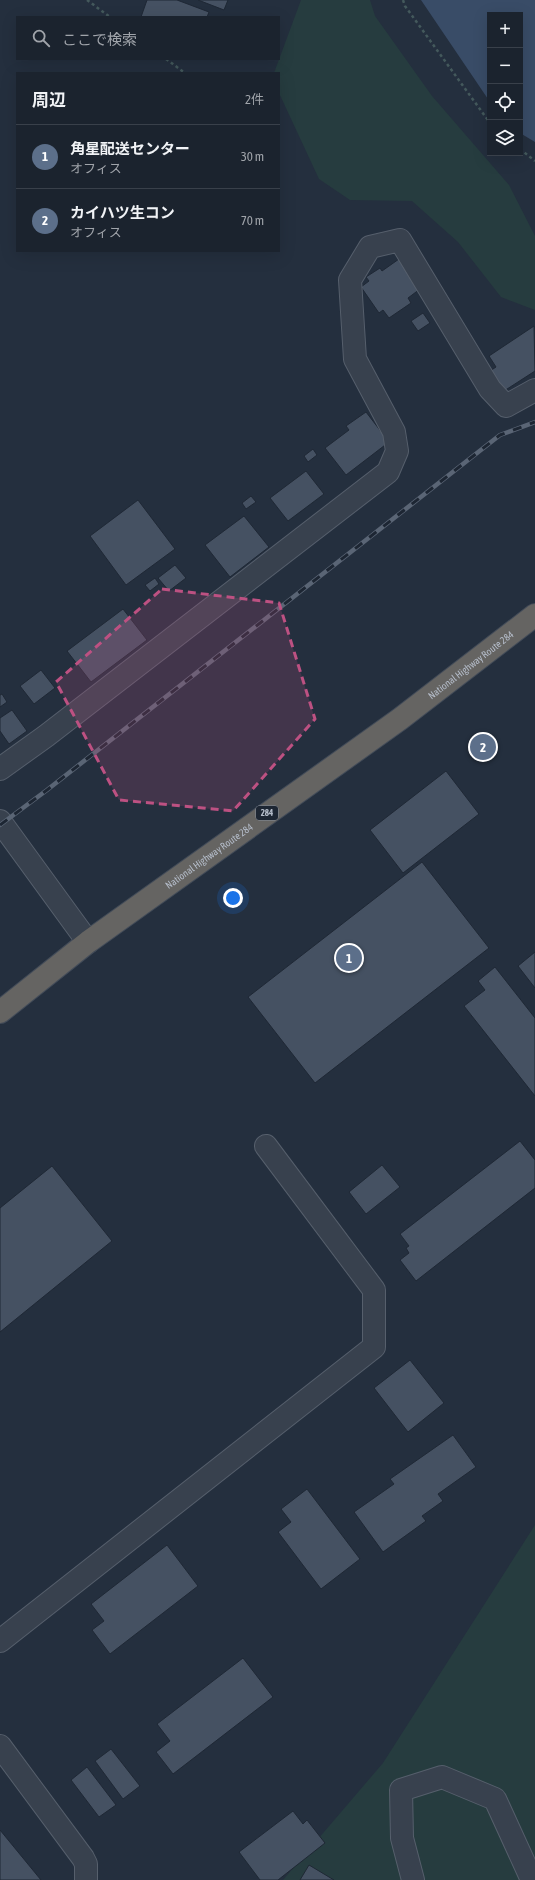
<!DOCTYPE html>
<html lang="ja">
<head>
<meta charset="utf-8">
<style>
	:root { --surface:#1b232e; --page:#282f3a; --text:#f1f3f6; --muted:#a0a4aa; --line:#39404a; --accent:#8ab4f8 }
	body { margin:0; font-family:"Asap Condensed","Noto Sans JP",sans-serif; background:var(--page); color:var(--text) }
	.controls { position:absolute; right:12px; top:12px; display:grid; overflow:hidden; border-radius:0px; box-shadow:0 4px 16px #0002 }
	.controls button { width:36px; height:36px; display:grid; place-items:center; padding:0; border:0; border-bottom:1px solid var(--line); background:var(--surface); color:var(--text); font:20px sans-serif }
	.you { position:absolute; left:233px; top:898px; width:14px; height:14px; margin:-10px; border:3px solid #fff; border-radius:50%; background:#1a73e8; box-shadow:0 0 0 6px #1a73e833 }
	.badge { display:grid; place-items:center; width:26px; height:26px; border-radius:50%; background:var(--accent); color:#fff; font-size:13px; font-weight:700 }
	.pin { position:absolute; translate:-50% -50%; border:2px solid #fff; box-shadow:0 1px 4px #0006 }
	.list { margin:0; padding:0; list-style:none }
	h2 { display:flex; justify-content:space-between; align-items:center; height:52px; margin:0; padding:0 16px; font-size:17px }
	h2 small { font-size:13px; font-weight:400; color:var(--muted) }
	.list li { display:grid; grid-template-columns:26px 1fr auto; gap:12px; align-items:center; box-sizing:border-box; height:64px; padding:0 16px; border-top:1px solid var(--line) }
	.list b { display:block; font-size:15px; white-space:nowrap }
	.list p { margin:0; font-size:13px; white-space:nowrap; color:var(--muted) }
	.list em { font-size:13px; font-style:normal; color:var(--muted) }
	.icon { flex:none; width:22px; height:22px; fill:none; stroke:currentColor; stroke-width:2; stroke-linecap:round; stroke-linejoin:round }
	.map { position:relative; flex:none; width:535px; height:1880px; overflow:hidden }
	.search { position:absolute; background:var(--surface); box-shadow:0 4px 16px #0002; left:16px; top:16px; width:264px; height:44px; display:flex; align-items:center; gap:10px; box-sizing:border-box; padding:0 14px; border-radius:0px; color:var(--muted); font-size:15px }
	.panel { position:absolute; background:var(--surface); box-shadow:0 4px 16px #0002; left:16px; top:72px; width:264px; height:180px; border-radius:0px }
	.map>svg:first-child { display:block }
	.green { fill:#263c3f }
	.water { fill:#394c67 }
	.building { fill:#455162; stroke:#1f2835 }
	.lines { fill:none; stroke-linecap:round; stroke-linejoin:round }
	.minor-casing { stroke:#565f6c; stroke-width:24 }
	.tertiary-casing { stroke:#565f6c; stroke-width:24 }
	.trunk-casing { stroke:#434c59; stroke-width:24 }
	.path { stroke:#44595c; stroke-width:2.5; stroke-dasharray:3 3; stroke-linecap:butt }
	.minor { stroke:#38414e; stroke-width:22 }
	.tertiary { stroke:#38414e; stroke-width:22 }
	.trunk { stroke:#656462; stroke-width:22 }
	.rail-casing { stroke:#5a6575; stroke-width:4.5 }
	.rail { stroke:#1d2633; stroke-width:3; stroke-dasharray:9; stroke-linecap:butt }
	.marked { fill:#bd5182; fill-opacity:0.2; stroke:#bd5182; stroke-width:3; stroke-dasharray:8 5; stroke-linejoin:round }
	.labels { text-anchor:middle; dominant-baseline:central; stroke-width:4; stroke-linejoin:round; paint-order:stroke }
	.shield { fill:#1d2633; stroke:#878f9c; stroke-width:1 }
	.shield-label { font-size:9px; font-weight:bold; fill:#b4bcc9 }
	.street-label { font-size:10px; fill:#b4bcc9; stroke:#1d2633 }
</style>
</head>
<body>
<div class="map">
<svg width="535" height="1880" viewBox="0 0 535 1880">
	<rect width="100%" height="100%" fill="#242f3e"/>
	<path class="green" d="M 301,0 L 370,0 L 375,16 L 432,96 L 509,185 L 535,236 L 535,310 L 501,297 L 458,242 L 412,201 L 350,200 L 319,179 L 279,93 L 279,73 L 274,73 Z
		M 535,1525 L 535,1880 L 283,1880 L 383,1763 Z"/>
	<path class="water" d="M 421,0 L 535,0 L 535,142 L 520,133 L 520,15 L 490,15 L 490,102 Z"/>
	<path class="building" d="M 147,0 L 177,0 L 209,12 L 207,17 L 141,17 Z
		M 198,0 L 228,0 L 224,10 Z
		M 399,259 L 420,289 L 408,298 L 411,303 L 389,318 L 383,310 L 379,313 L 361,287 L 369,281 L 366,277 L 380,268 L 382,271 Z
		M 423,313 L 430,323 L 418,331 L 411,321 Z
		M 534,326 L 535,371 L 504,391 L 490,371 L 496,367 L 489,356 Z
		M 366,412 L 389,442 L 346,475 L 325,448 L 349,430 L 346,426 Z
		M 313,449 L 317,455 L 308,462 L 304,456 Z
		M 306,471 L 324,494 L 288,521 L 270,498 Z
		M 251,496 L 256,502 L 246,509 L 242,503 Z
		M 138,500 L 175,549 L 126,585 L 90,536 Z
		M 244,516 L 269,547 L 230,577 L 205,545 Z
		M 175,565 L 186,578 L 169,591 L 158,578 Z
		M 155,578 L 159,584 L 150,591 L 145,585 Z
		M 123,609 L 147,640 L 91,682 L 67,651 Z
		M 41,670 L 55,688 L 34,704 L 20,686 Z
		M 2,694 L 7,702 L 0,707 L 0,695 Z
		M 12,710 L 27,731 L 9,744 L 0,731 L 0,718 Z
		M 446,771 L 479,814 L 403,873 L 370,830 Z
		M 422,862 L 489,948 L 315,1083 L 248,997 Z
		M 535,952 L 535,988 L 518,966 Z
		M 495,967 L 535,1018 L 535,1096 L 464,1006 L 485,990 L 478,981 Z
		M 520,1141 L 535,1160 L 535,1188 L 416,1281 L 400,1260 L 409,1253 L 406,1248 L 409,1246 L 400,1234 Z
		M 382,1165 L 400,1187 L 366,1214 L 349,1192 Z
		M 52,1166 L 112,1241 L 0,1332 L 0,1208 Z
		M 410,1360 L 444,1403 L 408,1432 L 374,1388 Z
		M 453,1435 L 476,1467 L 438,1494 L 443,1501 L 422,1516 L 426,1521 L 383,1552 L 354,1512 L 394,1484 L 390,1479 Z
		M 307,1489 L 360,1559 L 321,1589 L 278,1532 L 291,1522 L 281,1509 Z
		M 167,1545 L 198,1586 L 110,1654 L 92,1630 L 104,1621 L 91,1604 Z
		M 243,1658 L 273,1697 L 173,1774 L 156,1752 L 170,1741 L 157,1724 Z
		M 111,1749 L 140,1786 L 123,1799 L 95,1761 Z
		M 87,1767 L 116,1805 L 99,1817 L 71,1780 Z
		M 293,1811 L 303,1824 L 307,1820 L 325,1843 L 278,1880 L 260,1880 L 239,1852 Z
		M 0,1830 L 41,1880 L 0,1880 Z
		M 309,1865 L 334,1880 L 300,1880 Z"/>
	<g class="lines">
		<defs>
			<path id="minor" d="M 0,769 L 46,736 L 388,472 L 397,451 L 394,432 L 355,359 L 350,280 L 370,247 L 400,240 L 490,389 L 506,406 L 535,390
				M 0,1641 L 374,1347 L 374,1290 L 266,1146
				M 0,1746 L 83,1858 L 86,1864 L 86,1880
				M 413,1880 L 402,1838 L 401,1790 L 442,1777 L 495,1799 L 532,1880"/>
			<path id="tertiary" d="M 0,821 L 88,942"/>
			<g id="trunk">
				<path id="s1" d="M 0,1012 L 88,942 L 400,719 L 535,615"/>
			</g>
		</defs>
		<use href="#minor" class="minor-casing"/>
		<use href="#tertiary" class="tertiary-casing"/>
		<use href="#trunk" class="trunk-casing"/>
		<path class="path" d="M 87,0 L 110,17
			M 403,0 L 405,6 L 490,123
			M 166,59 L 185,73
			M 520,149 L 535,161"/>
		<use href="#minor" class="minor"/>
		<use href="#tertiary" class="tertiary"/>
		<use href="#trunk" class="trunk"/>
		<defs>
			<path id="rail" d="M 0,825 L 47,790 L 500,435 L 535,422"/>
		</defs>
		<use href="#rail" class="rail-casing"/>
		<use href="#rail" class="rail"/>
	</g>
	<path class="marked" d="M 162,589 L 279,603 L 315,719 L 233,811 L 119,800 L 56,682 Z"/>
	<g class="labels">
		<rect class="shield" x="256" y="806" width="22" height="14" rx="3"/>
		<g class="shield-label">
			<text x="267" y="813">284</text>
		</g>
		<g class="street-label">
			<text stroke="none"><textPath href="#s1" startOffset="585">National Highway Route 284</textPath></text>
			<text stroke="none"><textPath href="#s1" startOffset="261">National Highway Route 284</textPath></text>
		</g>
	</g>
</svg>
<div class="controls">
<button>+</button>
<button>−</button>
<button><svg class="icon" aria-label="locate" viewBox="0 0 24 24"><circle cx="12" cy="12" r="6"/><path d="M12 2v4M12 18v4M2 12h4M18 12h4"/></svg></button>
<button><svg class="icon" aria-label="layers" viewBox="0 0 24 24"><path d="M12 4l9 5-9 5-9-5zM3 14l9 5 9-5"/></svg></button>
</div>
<div class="you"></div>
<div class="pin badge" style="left:349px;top:958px;background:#5c6f8a">1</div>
<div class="pin badge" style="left:483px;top:747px;background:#5c6f8a">2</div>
<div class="search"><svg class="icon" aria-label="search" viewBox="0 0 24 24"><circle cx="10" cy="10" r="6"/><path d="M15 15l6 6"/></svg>ここで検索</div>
<section class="panel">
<h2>周辺<small>2件</small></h2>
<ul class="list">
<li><span class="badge" style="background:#5c6f8a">1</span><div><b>角星配送センター</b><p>オフィス</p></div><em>30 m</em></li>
<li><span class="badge" style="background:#5c6f8a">2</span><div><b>カイハツ生コン</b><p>オフィス</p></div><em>70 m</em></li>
</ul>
</section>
</div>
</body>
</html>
